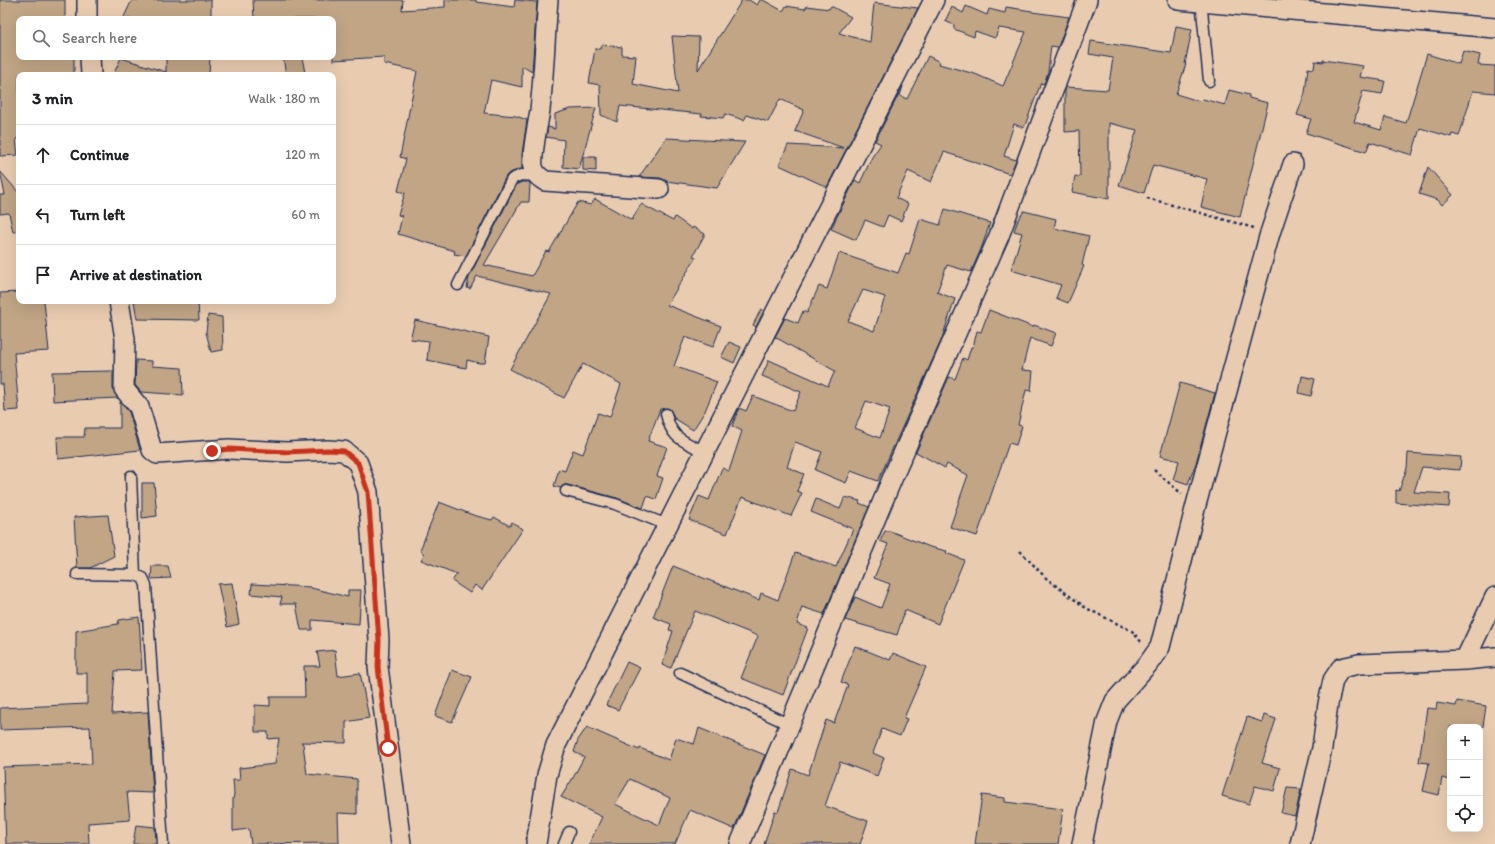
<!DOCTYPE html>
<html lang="en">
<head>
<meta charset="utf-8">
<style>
	:root { --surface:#fff; --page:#f6f6f6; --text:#202124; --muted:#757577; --line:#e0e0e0 }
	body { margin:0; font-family:Itim,sans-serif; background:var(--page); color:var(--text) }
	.controls { position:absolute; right:12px; bottom:12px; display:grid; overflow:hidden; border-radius:8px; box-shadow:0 4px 16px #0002 }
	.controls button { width:36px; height:36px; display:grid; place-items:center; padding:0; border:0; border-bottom:1px solid var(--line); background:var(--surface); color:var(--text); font:20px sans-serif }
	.stop { position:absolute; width:12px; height:12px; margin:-9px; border:3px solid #c8321e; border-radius:50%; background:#fff }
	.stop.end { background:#c8321e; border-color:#fff; box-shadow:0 1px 4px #0008 }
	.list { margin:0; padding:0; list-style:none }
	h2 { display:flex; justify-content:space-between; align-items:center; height:52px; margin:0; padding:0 16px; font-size:17px }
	h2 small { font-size:13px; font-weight:400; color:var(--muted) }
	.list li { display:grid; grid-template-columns:26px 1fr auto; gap:12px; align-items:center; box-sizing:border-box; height:60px; padding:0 16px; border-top:1px solid var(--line) }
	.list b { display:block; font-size:15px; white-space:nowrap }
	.list em { font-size:13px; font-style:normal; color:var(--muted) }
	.icon { flex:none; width:22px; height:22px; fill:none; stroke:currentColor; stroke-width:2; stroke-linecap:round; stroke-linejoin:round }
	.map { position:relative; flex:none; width:1495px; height:844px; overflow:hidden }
	.search { position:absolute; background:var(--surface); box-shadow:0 4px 16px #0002; left:16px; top:16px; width:320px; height:44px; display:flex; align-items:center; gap:10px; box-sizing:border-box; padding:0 14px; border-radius:8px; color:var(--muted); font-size:15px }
	.panel { position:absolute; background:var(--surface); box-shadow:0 4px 16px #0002; left:16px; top:72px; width:320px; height:232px; border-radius:8px }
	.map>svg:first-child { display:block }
	.building { fill:#c1a585; stroke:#1b2f5e; fill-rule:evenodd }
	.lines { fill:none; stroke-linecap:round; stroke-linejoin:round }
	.lane-casing { stroke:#1b2f5e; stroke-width:13 }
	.street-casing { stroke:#1b2f5e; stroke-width:22 }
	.path { stroke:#1b2f5e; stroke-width:2.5; stroke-dasharray:3 3; stroke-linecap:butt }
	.lane { stroke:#e9ccb0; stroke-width:10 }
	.street { stroke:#e9ccb0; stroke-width:19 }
	.route { stroke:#c8321e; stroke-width:5 }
</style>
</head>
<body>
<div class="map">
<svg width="1495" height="844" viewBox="0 0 1495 844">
	<rect width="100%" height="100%" fill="#e9ccb0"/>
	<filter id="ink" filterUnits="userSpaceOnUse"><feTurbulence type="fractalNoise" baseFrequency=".025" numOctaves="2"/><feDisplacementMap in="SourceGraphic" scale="8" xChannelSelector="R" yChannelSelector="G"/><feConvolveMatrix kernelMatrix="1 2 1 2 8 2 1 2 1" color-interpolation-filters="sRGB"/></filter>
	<g filter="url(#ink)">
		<path class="building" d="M 0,0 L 65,0 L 65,19 L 19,19 L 19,57 L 74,57 L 74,75 L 19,75 L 19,138 L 16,139 L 18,155 L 0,156 Z
			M 132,0 L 211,0 L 211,19 L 189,19 L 190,16 L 168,19 L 123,19 Z
			M 253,0 L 403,0 L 402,10 L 445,7 L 445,0 L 476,0 L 476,2 L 514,7 L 515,0 L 537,2 L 532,72 L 522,66 L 522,87 L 491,80 L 484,113 L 516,116 L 527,120 L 522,154 L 522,169 L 509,173 L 506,176 L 466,256 L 454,254 L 455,251 L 398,234 L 402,216 L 398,215 L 405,193 L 398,191 L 406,159 L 400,157 L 417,71 L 384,64 L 384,57 L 333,60 L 333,19 L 254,19 Z
			M 742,0 L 749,0 L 757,5 L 760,0 L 763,0 L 783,11 L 786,6 L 805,9 L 807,6 L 829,9 L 831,6 L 851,17 L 839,33 L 870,42 L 874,3 L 918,8 L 827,187 L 779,165 L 788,145 L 844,148 L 795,131 L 804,110 L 780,99 L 768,122 L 747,115 L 744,120 L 725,114 L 723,118 L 701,116 L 702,114 L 620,106 L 617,122 L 601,115 L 600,85 L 589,83 L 595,49 L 600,49 L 602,45 L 622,47 L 622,55 L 636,56 L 633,84 L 678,93 L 672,36 L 699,37 L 698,70 Z
			M 966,6 L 987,15 L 989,9 L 1005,13 L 1006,7 L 1032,11 L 1032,12 L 1069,17 L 1058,47 L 1051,46 L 1048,72 L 1044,84 L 1041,83 L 1024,128 L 1014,124 L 1004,156 L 1016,160 L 1010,174 L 944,152 L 931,182 L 908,171 L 896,198 L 908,204 L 901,221 L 888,215 L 883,227 L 865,220 L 856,240 L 831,229 L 855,180 L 860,183 L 872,157 L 881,144 L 875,141 L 903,86 L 900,96 L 907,99 L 928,56 L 940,62 L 939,64 L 975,74 L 1003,86 L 1026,32 L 999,28 L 995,38 L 975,31 L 974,37 L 954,29 L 954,25 L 945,21 L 952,7 L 963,13 Z
			M 1176,26 L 1192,29 L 1185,64 L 1186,64 L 1176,94 L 1202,102 L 1203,99 L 1225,105 L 1229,90 L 1249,95 L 1249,98 L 1268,103 L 1240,217 L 1201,207 L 1207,179 L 1153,165 L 1144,193 L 1119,185 L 1137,130 L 1109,123 L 1109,199 L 1072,192 L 1075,176 L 1080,177 L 1079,131 L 1065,132 L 1065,91 L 1066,87 L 1108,90 L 1113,58 L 1089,54 L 1091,41 L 1171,53 Z
			M 1463,51 L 1480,55 L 1478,65 L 1495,66 L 1495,93 L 1473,91 L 1459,136 L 1452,134 L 1451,137 L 1420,128 L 1412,155 L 1370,142 L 1366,152 L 1306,133 L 1311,119 L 1297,115 L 1305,93 L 1308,68 L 1314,69 L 1315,61 L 1323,62 L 1323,60 L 1363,66 L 1360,77 L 1385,81 L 1382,94 L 1363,91 L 1354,122 L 1381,130 L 1385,117 L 1406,123 L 1427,54 L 1459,64 Z
			M 166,57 L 210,57 L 209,75 L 113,75 L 121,58 L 166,72 Z
			M 283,57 L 302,57 L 305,73 L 286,75 Z
			M 596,108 L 579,169 L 563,167 L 564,140 L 546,137 L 548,127 L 555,129 L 555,114 L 570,109 Z
			M 666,138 L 703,140 L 745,142 L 717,188 L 666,181 L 660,178 L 639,177 Z
			M 583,157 L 596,157 L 596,171 L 583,170 Z
			M 1428,167 L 1453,195 L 1442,205 L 1438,200 L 1419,194 Z
			M 0,171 L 19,193 L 19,231 L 13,232 L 9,213 L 0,214 L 0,195 L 5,195 Z
			M 522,182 L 529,182 L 530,183 L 529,202 L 521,202 L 484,265 L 532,276 L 546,251 L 549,252 L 578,202 L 591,205 L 595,199 L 632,220 L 641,204 L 673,221 L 675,217 L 692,229 L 693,227 L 705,234 L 693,256 L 696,257 L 667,305 L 721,326 L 713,347 L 685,337 L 674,366 L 717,382 L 705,411 L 693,430 L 674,418 L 670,409 L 667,408 L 660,409 L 648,441 L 667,447 L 657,476 L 663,478 L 656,499 L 647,496 L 643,508 L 617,498 L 568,485 L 564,485 L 560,488 L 554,486 L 559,469 L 565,471 L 573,450 L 583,454 L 598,413 L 610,417 L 621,384 L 583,364 L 564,398 L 510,369 L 551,294 L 477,276 L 470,289 L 467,288 L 469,277 L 517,184 Z
			M 945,209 L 990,223 L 981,249 L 971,272 L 947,265 L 937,292 L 955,299 L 941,341 L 878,481 L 851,471 L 846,483 L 815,470 L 822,452 L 795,442 L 787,467 L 804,474 L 797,491 L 802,493 L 791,516 L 742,497 L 727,534 L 689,520 L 699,496 L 709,500 L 722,468 L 729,471 L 742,431 L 732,426 L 739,408 L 746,411 L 753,396 L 793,411 L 801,392 L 762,376 L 769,360 L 828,386 L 835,371 L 775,337 L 785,318 L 798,323 L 803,311 L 807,313 L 819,286 L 827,289 L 839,253 L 898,273 L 906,253 L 909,254 L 920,219 L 940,225 ZM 863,290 L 885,297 L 874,331 L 848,321 ZM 866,401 L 890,409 L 880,438 L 855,428 Z
			M 1024,211 L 1056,219 L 1054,228 L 1089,236 L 1082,265 L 1084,266 L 1068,303 L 1056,298 L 1061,285 L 1011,270 L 1022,233 L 1014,231 L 1018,220 Z
			M 19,292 L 19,301 L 44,301 L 49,351 L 14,353 L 19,410 L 5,411 L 3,384 L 0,384 L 0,293 Z
			M 134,301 L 198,301 L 199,320 L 137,319 Z
			M 761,309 L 764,311 L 756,327 L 753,325 Z
			M 989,310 L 1033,327 L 1034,325 L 1056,333 L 1051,346 L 1030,338 L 1022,370 L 1033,371 L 1031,391 L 1026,390 L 1018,425 L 1022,426 L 1016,445 L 1009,443 L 977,536 L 950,527 L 968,475 L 947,464 L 945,468 L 916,452 L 949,377 L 955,379 L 963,358 L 967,360 L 971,347 L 973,347 L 977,331 L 981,332 Z
			M 208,315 L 222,317 L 223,350 L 211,352 L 206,332 Z
			M 415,320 L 489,337 L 485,363 L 479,363 L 467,360 L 466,368 L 427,360 L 429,341 L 410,339 Z
			M 729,342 L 741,347 L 734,363 L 721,357 Z
			M 136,360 L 152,361 L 152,366 L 182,368 L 183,395 L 141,392 L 135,385 Z
			M 113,371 L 113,389 L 118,398 L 53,401 L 52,372 Z
			M 1302,376 L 1315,379 L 1311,396 L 1299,393 Z
			M 1180,383 L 1215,393 L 1196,463 L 1188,484 L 1173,479 L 1179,461 L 1160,456 Z
			M 120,402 L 129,412 L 140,450 L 58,459 L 57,437 L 84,437 L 85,428 L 120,428 Z
			M 1408,453 L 1461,457 L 1460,470 L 1422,467 L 1414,492 L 1450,494 L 1449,507 L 1396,503 L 1396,490 L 1399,491 L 1407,468 Z
			M 142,483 L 154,483 L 157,516 L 142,518 Z
			M 845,497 L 860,501 L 859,503 L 869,507 L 824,614 L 802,607 L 797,624 L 808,628 L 783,695 L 741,678 L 758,636 L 695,611 L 671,668 L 662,665 L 673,631 L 669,630 L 671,624 L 653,617 L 673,566 L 759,600 L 761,593 L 778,600 L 795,553 L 836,567 L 853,529 L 811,512 L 816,499 L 840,509 Z
			M 439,502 L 473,515 L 492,520 L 494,517 L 510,526 L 512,522 L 523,529 L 482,590 L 475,585 L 470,593 L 452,581 L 457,574 L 421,560 L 424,554 L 420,550 Z
			M 108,515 L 114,556 L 90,568 L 77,568 L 74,517 Z
			M 885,531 L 890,531 L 930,547 L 947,551 L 946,553 L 964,560 L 938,624 L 905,610 L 897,635 L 845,620 L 855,597 L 881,608 L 890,584 L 874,578 L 888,544 L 880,541 Z
			M 152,566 L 168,566 L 171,578 L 151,579 Z
			M 232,583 L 239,624 L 227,627 L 218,584 Z
			M 252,584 L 311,587 L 311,588 L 348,597 L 348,590 L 361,590 L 359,624 L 312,620 L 312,630 L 301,630 L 296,604 L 280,604 L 282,597 L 251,594 Z
			M 139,617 L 142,670 L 115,671 L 112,714 L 148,712 L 153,793 L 127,792 L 130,820 L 88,823 L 89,844 L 6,844 L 3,767 L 92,764 L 90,727 L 0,730 L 0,708 L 87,704 L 87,673 L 76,673 L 76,631 L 118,624 L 119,620 Z
			M 855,646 L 890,660 L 893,653 L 926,667 L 904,718 L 907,719 L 900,736 L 882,729 L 873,753 L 884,758 L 877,776 L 840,762 L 825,806 L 868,821 L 860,844 L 764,844 L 775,811 L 778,812 L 792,769 L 808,775 L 826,720 L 834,723 L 848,685 L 841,682 Z
			M 335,650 L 338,676 L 360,673 L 369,718 L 346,722 L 346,743 L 301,742 L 303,744 L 307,774 L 357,779 L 357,814 L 338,813 L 339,843 L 251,844 L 249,829 L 233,831 L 233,799 L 234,794 L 233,780 L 240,780 L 239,768 L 275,764 L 279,738 L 268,739 L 268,732 L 255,732 L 255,705 L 270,706 L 270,697 L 305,697 L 304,666 L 320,666 L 317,652 Z
			M 627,662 L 640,668 L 618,710 L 606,705 Z
			M 452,670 L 472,677 L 452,722 L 435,716 Z
			M 1457,701 L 1486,706 L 1483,727 L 1450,727 L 1450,780 L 1442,778 L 1439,795 L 1423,791 L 1429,763 L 1419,762 L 1427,708 L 1436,709 L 1437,703 L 1456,706 Z
			M 1264,715 L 1276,719 L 1262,763 L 1280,768 L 1274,791 L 1255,786 L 1249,804 L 1222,796 L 1247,717 L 1262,722 Z
			M 587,727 L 639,750 L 640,748 L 669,760 L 676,738 L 694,744 L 699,728 L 765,755 L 734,829 L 690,810 L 675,844 L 589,844 L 602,817 L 561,797 L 573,778 L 584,757 L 574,752 L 578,740 ZM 630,779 L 670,798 L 659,825 L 615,804 Z
			M 1287,788 L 1301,789 L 1295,816 L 1281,813 Z
			M 982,795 L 1005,798 L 1005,802 L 1063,809 L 1058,844 L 975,844 Z
			M 136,825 L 155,827 L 156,844 L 133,844 Z"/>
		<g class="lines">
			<defs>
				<path id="lane" d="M 1201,0 L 1209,81
					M 458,285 L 512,179 L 521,175 L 538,176
					M 666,414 C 672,440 683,440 704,452
					M 131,476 L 135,575
					M 566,491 L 615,504 L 667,525
					M 77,574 L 135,575 L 143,578 L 146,585 L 163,844
					M 680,673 L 790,725
					M 564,844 L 569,832"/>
				<path id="street" d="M 87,0 L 87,19
					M 548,0 C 545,36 544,73 540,110 C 538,124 531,155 533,167 C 535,174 539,177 545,181 L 659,189
					M 1178,0 L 1495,28
					M 90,57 L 91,75
					M 119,301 L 125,339 L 124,389 L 139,407 L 152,450 L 157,454 L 229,449 L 287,452 L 328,450 L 344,451 L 358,463 L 368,492 L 379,640 L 378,667 L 401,844
					M 1465,660 L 1495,597
					M 536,844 L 547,775 L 556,745 L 934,0
					M 740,844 L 895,472 L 999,236 L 1087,0
					M 1082,844 L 1107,721 L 1115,701 L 1148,664 L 1160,647 L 1196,505 L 1270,233 L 1293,164
					M 1300,844 L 1322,748 L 1328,704 L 1333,680 L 1341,668 L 1359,664 L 1465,660 L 1495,657"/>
			</defs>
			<use href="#lane" class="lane-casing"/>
			<use href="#street" class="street-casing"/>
			<path class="path" d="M 1147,198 L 1254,228
				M 1154,470 L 1182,494
				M 1020,551 L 1047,579 L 1086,608 L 1132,631 L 1142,643"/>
			<use href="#lane" class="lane"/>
			<use href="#street" class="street"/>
		</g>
	</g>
	<g class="lines" filter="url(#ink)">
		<path class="route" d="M 212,451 L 229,449 L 287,452 L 328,450 L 344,451 L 358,463 L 368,492 L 379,640 L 378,667 L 388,748"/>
	</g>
</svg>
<div class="controls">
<button>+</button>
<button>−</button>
<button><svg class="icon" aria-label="locate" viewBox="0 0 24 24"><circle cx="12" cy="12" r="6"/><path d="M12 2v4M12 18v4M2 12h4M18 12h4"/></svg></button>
</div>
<div class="stop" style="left:388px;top:748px"></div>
<div class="stop end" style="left:212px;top:451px"></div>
<div class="search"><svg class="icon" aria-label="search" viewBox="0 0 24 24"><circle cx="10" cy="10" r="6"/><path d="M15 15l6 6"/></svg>Search here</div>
<section class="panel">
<h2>3 min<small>Walk · 180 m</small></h2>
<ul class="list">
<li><svg class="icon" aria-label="ahead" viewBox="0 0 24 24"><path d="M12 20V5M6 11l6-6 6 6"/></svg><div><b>Continue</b></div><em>120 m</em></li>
<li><svg class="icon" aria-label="left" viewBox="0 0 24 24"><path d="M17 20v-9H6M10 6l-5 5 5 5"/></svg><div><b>Turn left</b></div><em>60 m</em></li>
<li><svg class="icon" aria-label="arrive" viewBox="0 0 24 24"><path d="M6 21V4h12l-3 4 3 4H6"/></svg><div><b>Arrive at destination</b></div></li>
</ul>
</section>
</div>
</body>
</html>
